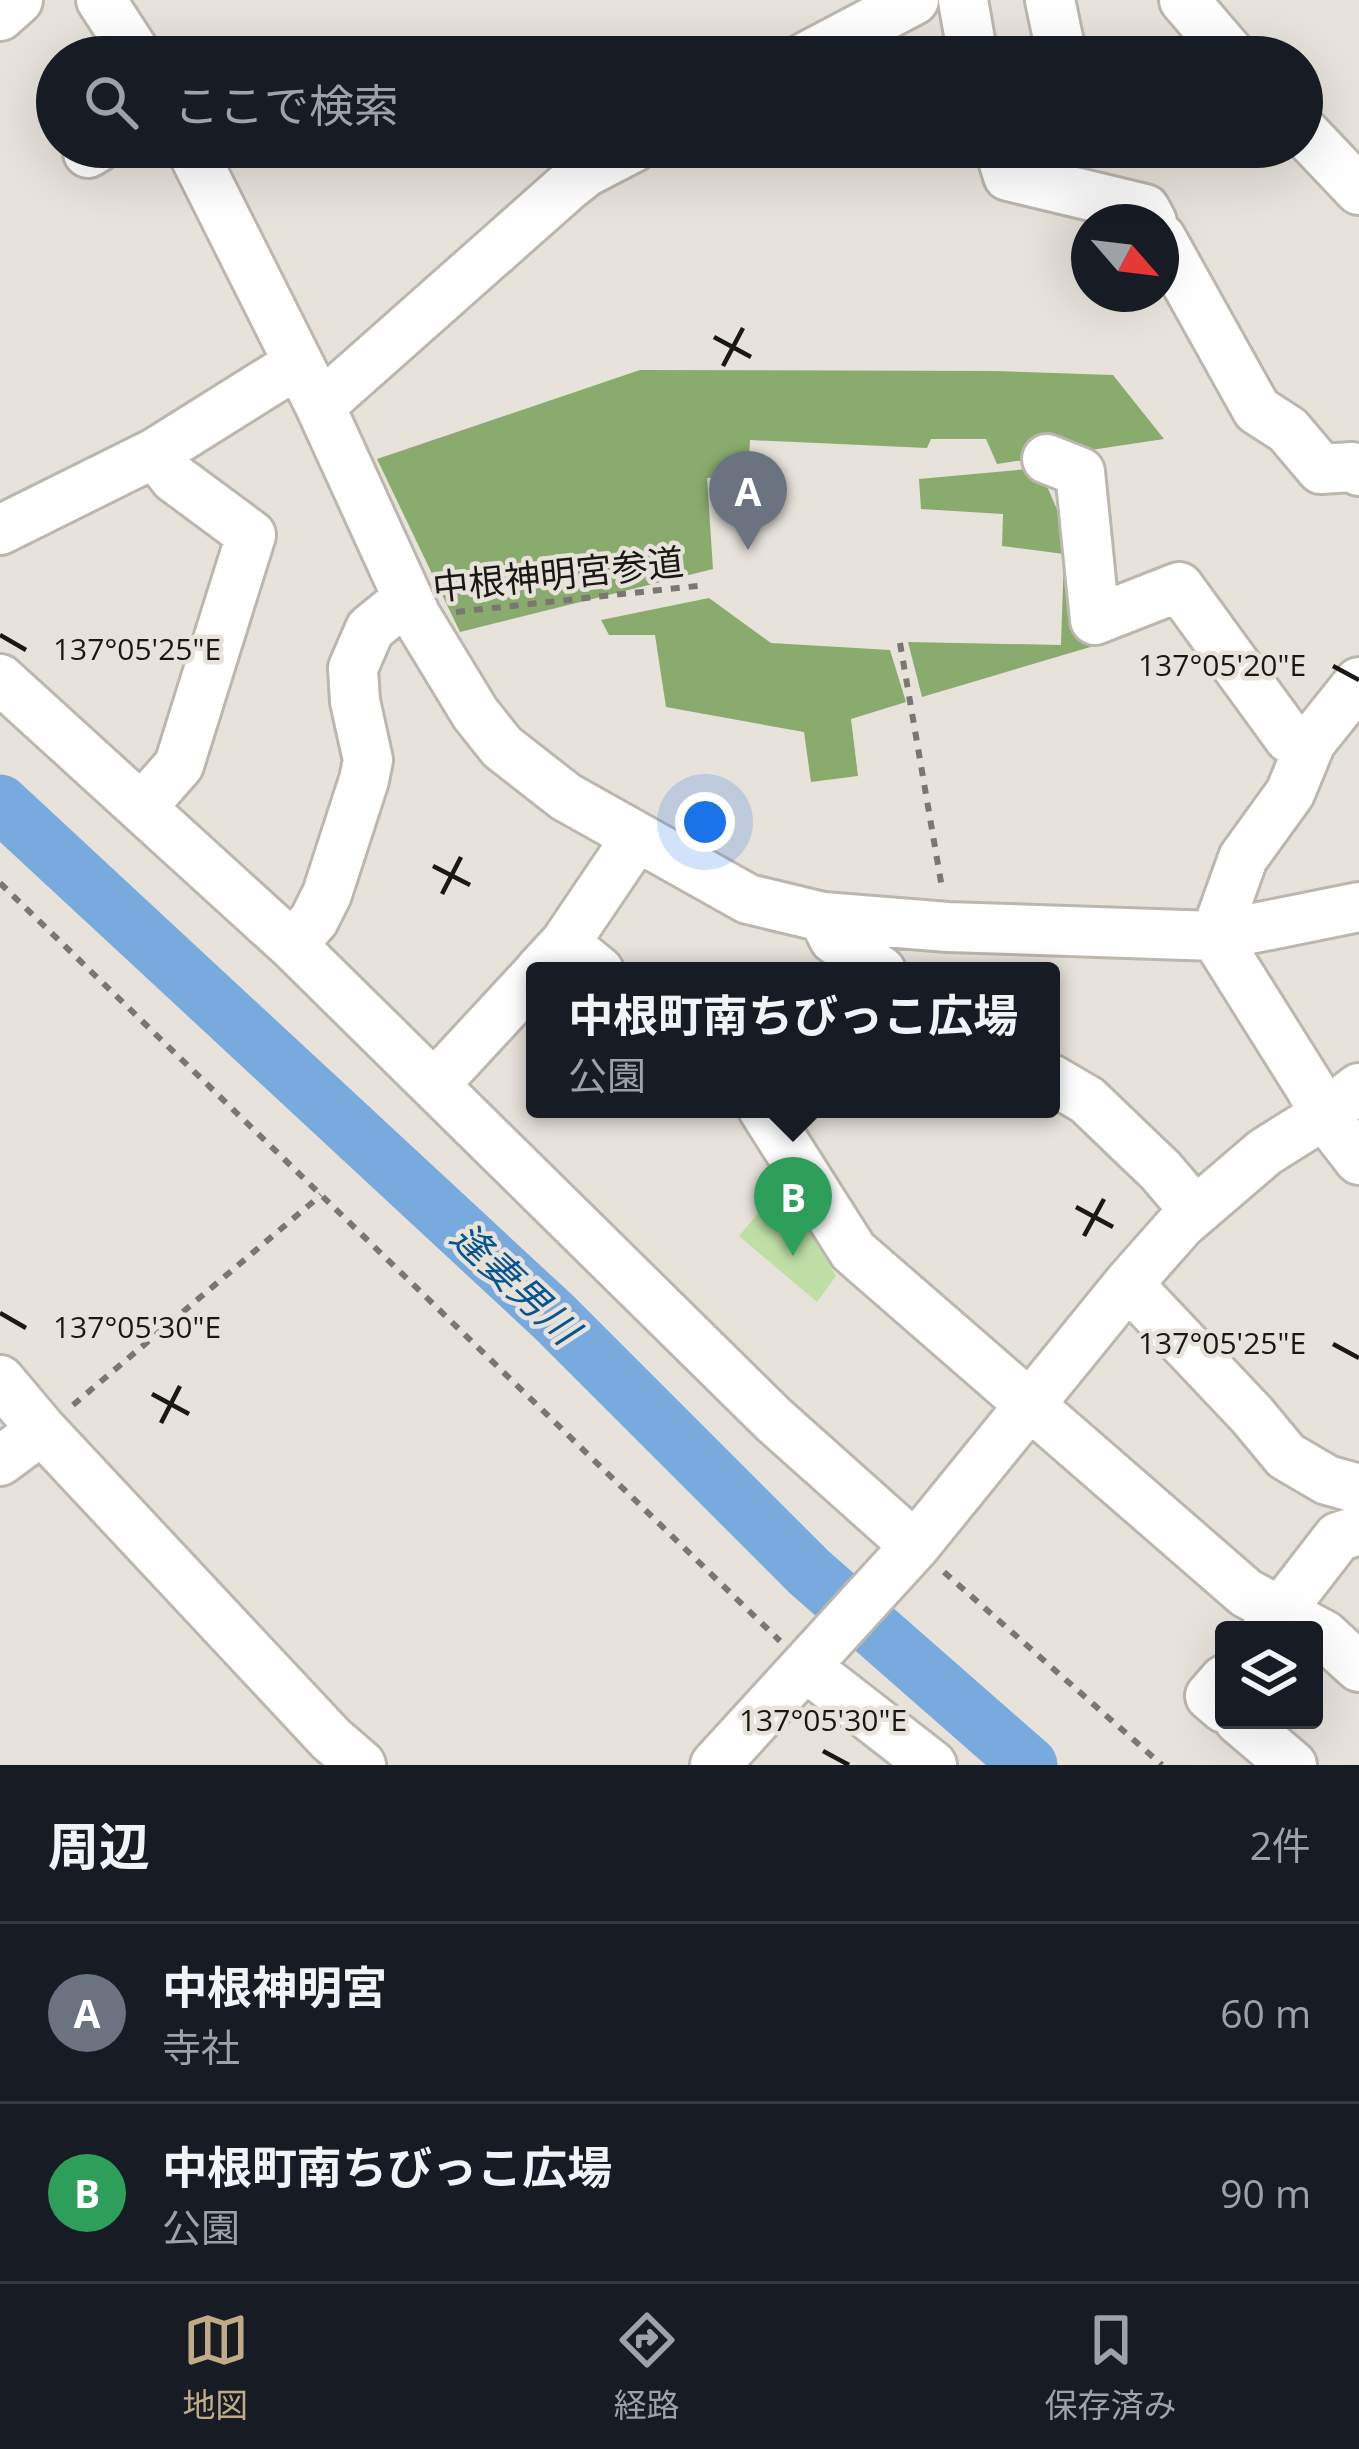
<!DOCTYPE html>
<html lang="ja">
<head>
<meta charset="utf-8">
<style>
	:root { --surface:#171b24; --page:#20242c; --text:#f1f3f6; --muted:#9ea1a6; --line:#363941; --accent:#c1aa87 }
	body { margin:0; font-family:"Open Sans","Noto Sans JP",sans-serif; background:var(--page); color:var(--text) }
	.controls { position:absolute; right:36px; bottom:36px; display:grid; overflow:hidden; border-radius:12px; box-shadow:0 12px 48px #0002 }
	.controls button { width:108px; height:108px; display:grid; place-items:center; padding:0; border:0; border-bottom:3px solid var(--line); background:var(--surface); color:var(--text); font:60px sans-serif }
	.compass { position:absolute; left:1071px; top:204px; width:108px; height:108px; border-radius:50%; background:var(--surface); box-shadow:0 12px 48px #0002; rotate:118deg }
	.you { position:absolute; left:705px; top:822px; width:42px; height:42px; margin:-30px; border:9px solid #fff; border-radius:50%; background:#1a73e8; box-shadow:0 0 0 18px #1a73e833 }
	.badge { display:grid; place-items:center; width:78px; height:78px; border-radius:50%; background:var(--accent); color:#fff; font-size:39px; font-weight:700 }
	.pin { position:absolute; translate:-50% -99px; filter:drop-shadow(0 3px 6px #0008) }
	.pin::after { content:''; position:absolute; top:63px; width:42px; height:36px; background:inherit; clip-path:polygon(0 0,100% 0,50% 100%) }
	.popup { position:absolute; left:526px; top:962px; width:534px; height:156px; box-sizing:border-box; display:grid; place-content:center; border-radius:12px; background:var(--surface); filter:drop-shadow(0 3px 9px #0005); font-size:39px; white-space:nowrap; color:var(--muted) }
	.popup b { font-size:45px; color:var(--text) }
	.popup::after { content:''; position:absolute; left:50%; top:100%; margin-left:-24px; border:24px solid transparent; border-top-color:var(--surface) }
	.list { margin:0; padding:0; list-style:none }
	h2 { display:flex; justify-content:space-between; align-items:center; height:156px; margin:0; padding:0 48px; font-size:51px }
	h2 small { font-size:39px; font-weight:400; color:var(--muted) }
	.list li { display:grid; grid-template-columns:78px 1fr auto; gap:36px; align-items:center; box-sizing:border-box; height:180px; padding:0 48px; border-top:3px solid var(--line) }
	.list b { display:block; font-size:45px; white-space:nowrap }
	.list p { margin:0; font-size:39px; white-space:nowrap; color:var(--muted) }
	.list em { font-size:39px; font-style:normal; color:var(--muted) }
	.icon { flex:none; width:66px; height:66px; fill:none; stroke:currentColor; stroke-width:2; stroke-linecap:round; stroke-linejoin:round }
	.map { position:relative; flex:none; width:1359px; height:1765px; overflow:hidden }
	.search { position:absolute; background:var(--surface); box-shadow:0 12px 48px #0002; left:36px; right:36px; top:36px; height:132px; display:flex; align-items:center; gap:30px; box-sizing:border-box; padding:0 42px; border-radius:66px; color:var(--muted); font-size:45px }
	.sheet { height:516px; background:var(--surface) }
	nav { display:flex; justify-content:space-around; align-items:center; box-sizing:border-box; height:168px; border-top:3px solid var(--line); background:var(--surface); font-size:33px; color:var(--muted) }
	nav a { display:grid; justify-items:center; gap:6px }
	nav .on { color:var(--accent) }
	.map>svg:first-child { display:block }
	.green { fill:#c0dfa7 }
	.forest { fill:#8aab6e }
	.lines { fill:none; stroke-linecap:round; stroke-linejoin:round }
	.river { stroke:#79aadd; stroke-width:57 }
	.minor-casing { stroke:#bbb6ae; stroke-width:54 }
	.path { stroke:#7a7772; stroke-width:6; stroke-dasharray:9 9; stroke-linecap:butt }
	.minor { stroke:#fff; stroke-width:48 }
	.ticks { fill:none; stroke:#1a1815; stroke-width:4.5 }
	.labels { text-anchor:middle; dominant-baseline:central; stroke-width:9; stroke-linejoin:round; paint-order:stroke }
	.street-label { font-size:36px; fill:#1a1815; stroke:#e7e2da }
	.water-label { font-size:39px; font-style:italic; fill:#075492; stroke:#e7e2da }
	.ticks-label { font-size:30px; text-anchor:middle; fill:#1a1815; stroke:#e7e2da; stroke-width:9; stroke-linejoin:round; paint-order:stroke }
</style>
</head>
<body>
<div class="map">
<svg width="1359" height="1765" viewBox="0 0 1359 1765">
	<rect width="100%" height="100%" fill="#e7e2da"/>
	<path class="green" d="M 783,1184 L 836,1276 L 817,1302 L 739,1236 Z"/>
	<path class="forest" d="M 640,370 L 996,371 L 1113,375 L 1164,439 L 997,464 L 986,439 L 931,439 L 927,448 L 750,440 L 748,476 L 707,478 L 713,569 L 460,632 L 377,459 Z
		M 1039,468 L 1114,640 L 922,697 L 908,642 L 1061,645 L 1064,554 L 1002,546 L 1003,514 L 921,509 L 919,479 Z
		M 709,598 L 771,643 L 890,650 L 906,702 L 851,719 L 858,776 L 811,782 L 804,732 L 666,707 L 655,635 L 609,635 L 601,620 Z"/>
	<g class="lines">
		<path class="river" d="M 0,803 L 554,1317 L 809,1572 L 1029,1765"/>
		<defs>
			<path id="minor" d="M 101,0 L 138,57
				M 963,0 L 973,57
				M 1050,0 L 1062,57
				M 1184,0 L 1233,57
				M 0,16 L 18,0
				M 806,57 L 914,0
				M 1302,130 L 1359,190
				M 190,147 L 320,406 L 416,616 L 475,713 L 502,747 L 566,797 L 748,899 L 823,917 L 948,927 L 1215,936 L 1359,907
				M 999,147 L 1008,176 L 1145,209 L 1152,222
				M 88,153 L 98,147
				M 1161,238 L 1257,410 L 1288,430 L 1321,469 L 1352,467 L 1359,471
				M 320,406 L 567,187 L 586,172 L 634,147
				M 1047,459 L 1080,472 L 1095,620 L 1179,587 L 1289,738 L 1311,742
				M 0,530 L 155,453 L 297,364
				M 0,679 L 292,945 L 774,1420 L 915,1546
				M 142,807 L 179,765 L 251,535 L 174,478 L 155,453
				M 823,917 L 834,939 L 881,971
				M 1215,936 L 1243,858 L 1290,793 L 1311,742 L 1359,682
				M 1215,936 L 1311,1089 L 1324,1115 L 1359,1160
				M 565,943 L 599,971
				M 292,945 L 314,920 L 327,894 L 364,780 L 368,760 L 355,701 L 353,668 L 370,629 L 408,598
				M 539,971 L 565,943 L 636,838
				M 1051,1079 L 1087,1100 L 1161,1171 L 1195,1211
				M 435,1084 L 535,976
				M 763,1109 L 853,1251 L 1246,1593 L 1324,1635 L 1359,1667
				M 1128,1284 L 1252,1415 L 1286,1456 L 1327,1480 L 1359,1489
				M 0,1380 L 42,1430 L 331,1739 L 361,1765
				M 0,1461 L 42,1430
				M 1266,1630 L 1338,1537 L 1359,1530
				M 806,1667 L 932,1765
				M 1224,1680 L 1210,1696 L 1224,1708
				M 1239,1720 L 1292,1765
				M 715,1765 L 915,1546 L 1128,1284 L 1181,1224 L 1265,1152 L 1324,1115 L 1359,1088"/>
		</defs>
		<use href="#minor" class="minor-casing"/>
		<path class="path" d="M 456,612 L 706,585
			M 900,643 L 942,888
			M 0,883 L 780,1641
			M 73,1405 L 321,1195
			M 944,1572 L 1162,1765"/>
		<use href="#minor" class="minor"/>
	</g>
	<path class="ticks" d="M 714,337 L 751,357M 723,366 L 743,328M 0,635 L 26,650M 1333,666 L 1359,680M 433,866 L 470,885M 442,894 L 461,857M 1076,1207 L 1113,1227M 1084,1236 L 1104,1199M 0,1313 L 26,1328M 1333,1344 L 1359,1358M 152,1394 L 189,1414M 161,1423 L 180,1386M 823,1751 L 849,1765"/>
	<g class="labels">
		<g class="street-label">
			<text transform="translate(558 574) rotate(-6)">中根神明宮参道</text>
		</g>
		<g class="water-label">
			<text transform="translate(516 1282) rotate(43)">逢妻男川</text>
		</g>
	</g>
	<g class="ticks-label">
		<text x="137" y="660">137°05'25"E</text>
		<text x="1222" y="676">137°05'20"E</text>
		<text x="137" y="1338">137°05'30"E</text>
		<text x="1222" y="1354">137°05'25"E</text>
		<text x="823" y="1731">137°05'30"E</text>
	</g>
</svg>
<div class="controls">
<button><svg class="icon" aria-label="layers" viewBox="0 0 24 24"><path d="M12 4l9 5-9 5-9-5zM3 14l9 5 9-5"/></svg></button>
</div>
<svg class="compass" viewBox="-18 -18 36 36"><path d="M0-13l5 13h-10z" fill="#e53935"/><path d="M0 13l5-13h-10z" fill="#9ea1a6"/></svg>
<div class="you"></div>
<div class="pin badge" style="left:748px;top:550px;background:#6b7280">A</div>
<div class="pin badge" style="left:793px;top:1256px;background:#2e9e5b">B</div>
<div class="popup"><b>中根町南ちびっこ広場</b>公園</div>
<div class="search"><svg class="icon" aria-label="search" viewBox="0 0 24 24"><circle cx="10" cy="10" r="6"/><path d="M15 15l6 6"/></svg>ここで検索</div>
</div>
<section class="sheet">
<h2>周辺<small>2件</small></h2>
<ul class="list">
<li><span class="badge" style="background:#6b7280">A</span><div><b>中根神明宮</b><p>寺社</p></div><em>60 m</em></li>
<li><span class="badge" style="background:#2e9e5b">B</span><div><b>中根町南ちびっこ広場</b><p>公園</p></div><em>90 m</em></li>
</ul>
</section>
<nav>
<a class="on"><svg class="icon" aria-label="map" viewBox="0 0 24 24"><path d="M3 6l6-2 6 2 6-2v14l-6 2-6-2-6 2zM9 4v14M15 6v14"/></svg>地図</a>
<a><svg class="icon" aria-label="directions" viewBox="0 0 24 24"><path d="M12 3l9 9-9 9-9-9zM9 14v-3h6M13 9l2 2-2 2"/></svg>経路</a>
<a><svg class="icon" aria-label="saved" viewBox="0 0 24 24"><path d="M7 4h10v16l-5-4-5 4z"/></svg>保存済み</a>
</nav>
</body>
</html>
